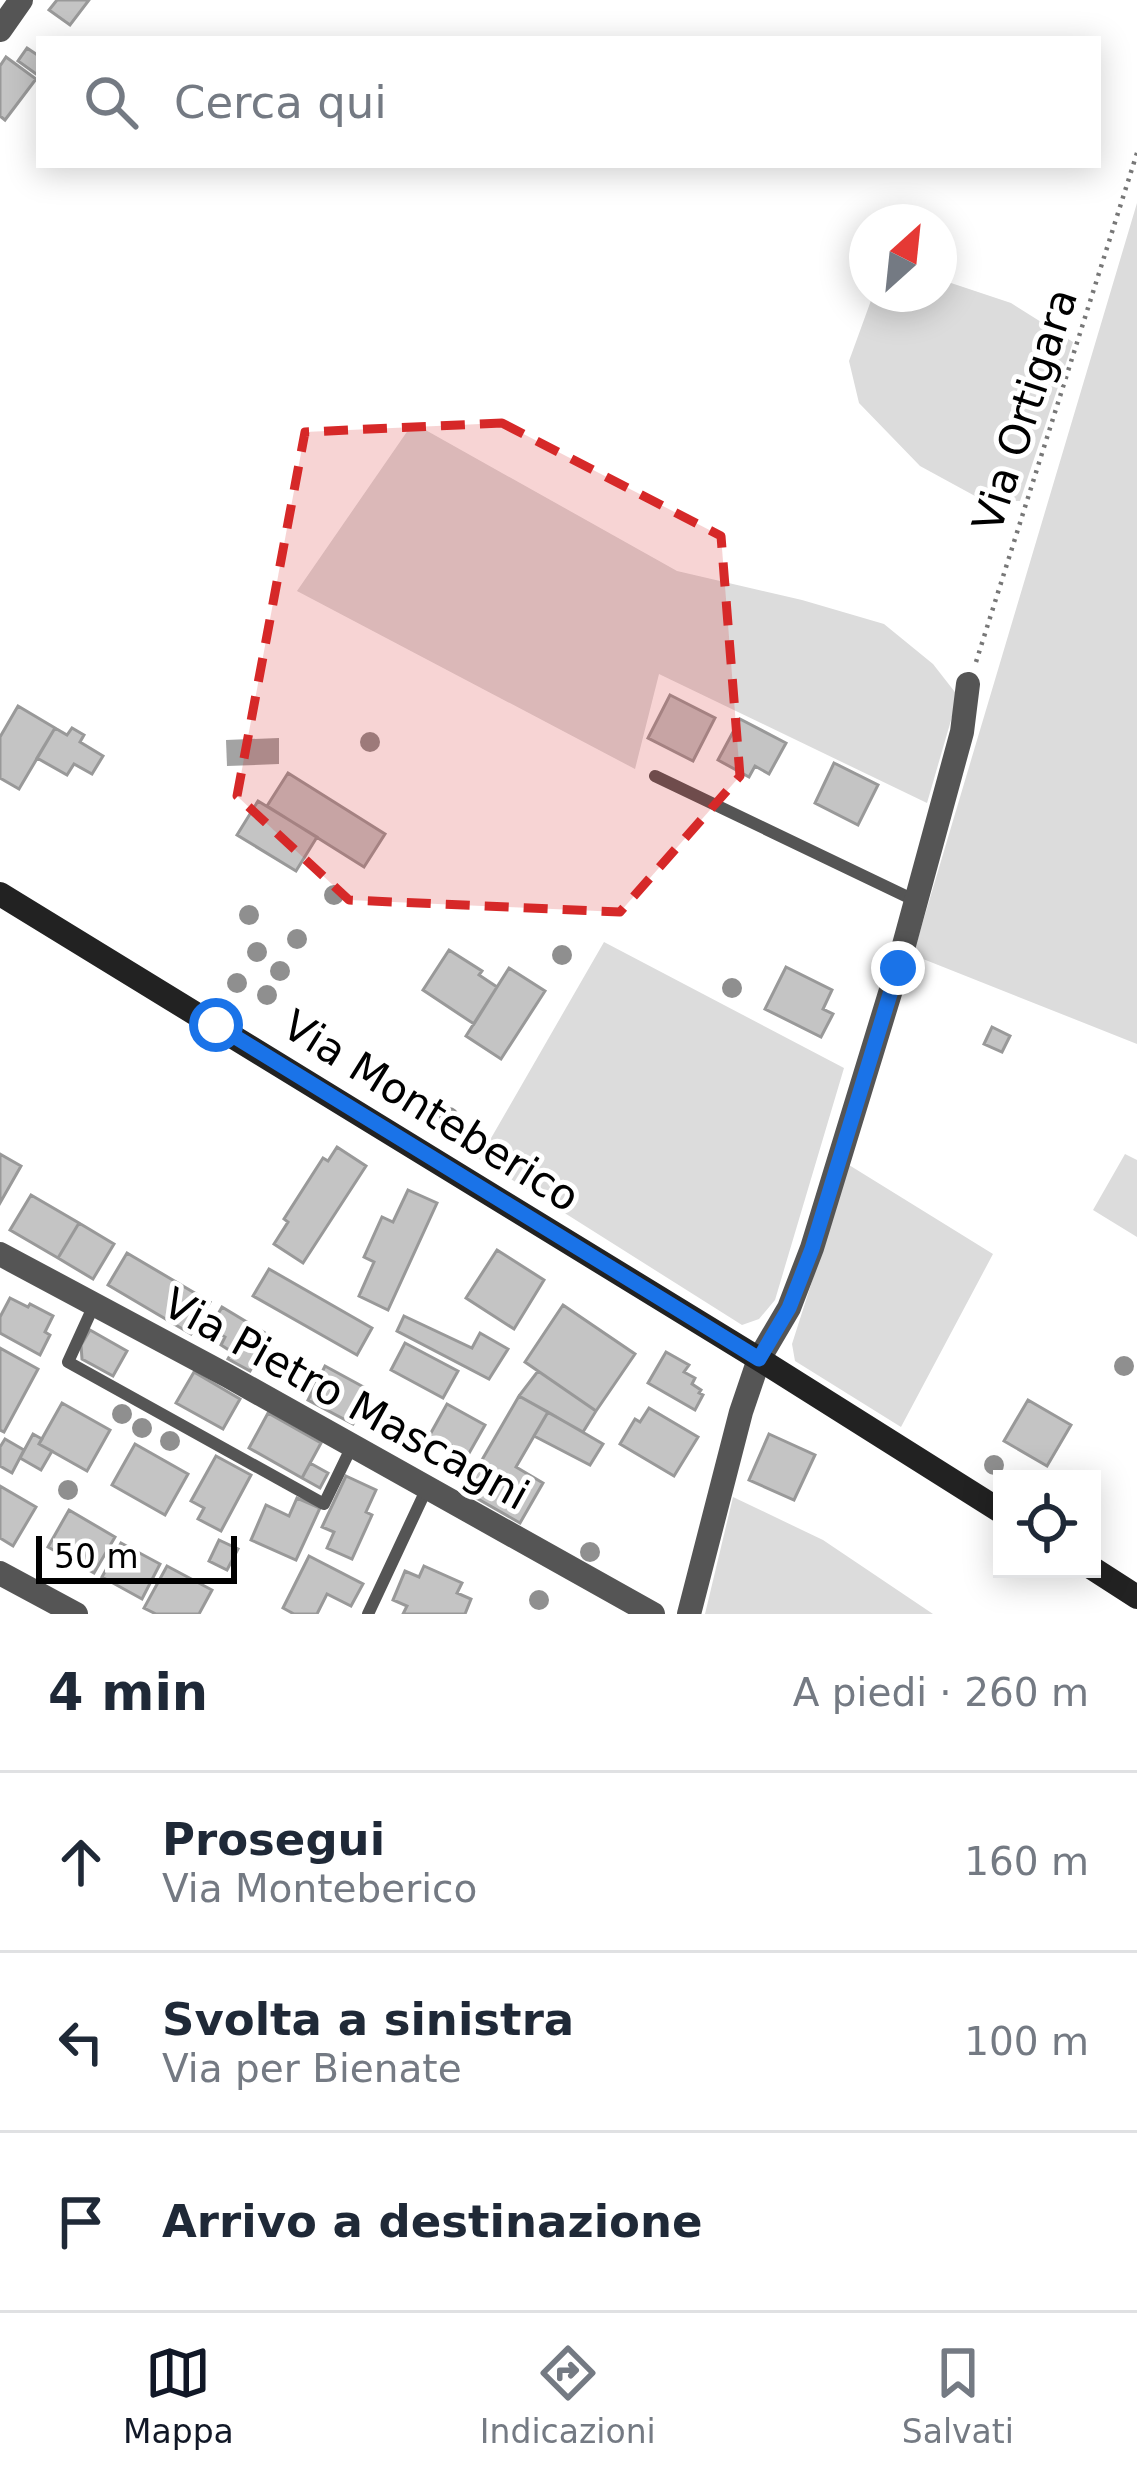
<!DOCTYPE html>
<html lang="it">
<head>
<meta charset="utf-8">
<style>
	:root { --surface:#fff; --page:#f6f6f7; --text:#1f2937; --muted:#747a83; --line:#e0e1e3; --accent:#111827 }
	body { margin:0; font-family:"DejaVu Sans",sans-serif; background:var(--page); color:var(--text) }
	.controls { position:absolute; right:36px; bottom:36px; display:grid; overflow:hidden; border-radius:0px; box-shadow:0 6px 30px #0003 }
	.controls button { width:108px; height:108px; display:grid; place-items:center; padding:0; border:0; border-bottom:3px solid var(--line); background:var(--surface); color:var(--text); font:60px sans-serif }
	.compass { position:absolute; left:849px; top:204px; width:108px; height:108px; border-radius:50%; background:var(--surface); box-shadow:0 6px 30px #0003; rotate:27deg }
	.scale { position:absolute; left:36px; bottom:30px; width:201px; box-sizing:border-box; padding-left:12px; border:6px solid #000; border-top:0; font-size:33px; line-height:42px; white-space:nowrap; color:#000; -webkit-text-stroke:9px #fff; paint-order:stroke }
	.stop { position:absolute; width:36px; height:36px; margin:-27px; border:9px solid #1a73e8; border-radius:50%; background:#fff }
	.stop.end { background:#1a73e8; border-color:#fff; box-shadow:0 3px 12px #0008 }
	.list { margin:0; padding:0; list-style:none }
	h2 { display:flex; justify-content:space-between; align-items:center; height:156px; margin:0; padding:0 48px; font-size:51px }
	h2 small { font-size:39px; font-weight:400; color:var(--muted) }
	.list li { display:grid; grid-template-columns:78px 1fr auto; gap:36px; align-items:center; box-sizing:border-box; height:180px; padding:0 48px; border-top:3px solid var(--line) }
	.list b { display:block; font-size:45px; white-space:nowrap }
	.list p { margin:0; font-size:39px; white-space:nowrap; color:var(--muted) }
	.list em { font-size:39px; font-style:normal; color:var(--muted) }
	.icon { flex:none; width:66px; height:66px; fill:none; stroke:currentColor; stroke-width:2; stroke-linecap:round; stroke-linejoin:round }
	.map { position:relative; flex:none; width:1137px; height:1614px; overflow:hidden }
	.search { position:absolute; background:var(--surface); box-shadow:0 6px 30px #0003; left:36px; right:36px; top:36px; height:132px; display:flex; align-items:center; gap:30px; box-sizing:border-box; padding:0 42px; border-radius:0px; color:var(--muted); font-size:45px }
	.sheet { height:696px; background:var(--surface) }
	nav { display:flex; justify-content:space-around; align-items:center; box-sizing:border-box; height:168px; border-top:3px solid var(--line); background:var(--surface); font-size:33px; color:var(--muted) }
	nav a { display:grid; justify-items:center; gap:6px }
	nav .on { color:var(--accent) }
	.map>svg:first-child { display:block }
	.green { fill:#dcdcdc }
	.water { fill:#a3a3a3 }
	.building { fill:#c4c4c4; stroke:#999; stroke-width:3 }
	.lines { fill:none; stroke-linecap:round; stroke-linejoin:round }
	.path { stroke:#777; stroke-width:4.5; stroke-dasharray:3 6; stroke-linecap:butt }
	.lane { stroke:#555; stroke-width:12 }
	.street { stroke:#555; stroke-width:24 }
	.secondary { stroke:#222; stroke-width:24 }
	.tree { fill:#8f8f8f }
	.route { stroke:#1a73e8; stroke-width:15 }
	.marked { fill:#d62828; fill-opacity:0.2; stroke:#d62828; stroke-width:9; stroke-dasharray:24 15; stroke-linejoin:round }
	.labels { text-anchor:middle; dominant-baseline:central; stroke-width:10; stroke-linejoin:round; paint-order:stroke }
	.street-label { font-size:42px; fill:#000; stroke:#fff }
</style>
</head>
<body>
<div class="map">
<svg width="1137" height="1614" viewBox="0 0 1137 1614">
	<rect width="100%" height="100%" fill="#fff"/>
	<path class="green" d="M 1137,203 L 1137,1044 L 913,955 Z
		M 939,279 L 1011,303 L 1073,342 L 1020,501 L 986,502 L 920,466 L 859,403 L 849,361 L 873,295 L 939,294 Z
		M 413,423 L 677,571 L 802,600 L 884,624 L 933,664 L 958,696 L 927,803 L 659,674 L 635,769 L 297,591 Z
		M 604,942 L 844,1068 L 775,1300 L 759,1319 L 742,1325 L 479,1159 Z
		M 1125,1154 L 1137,1160 L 1137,1237 L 1093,1210 Z
		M 849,1165 L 993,1254 L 901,1427 L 795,1361 L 792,1344 Z
		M 733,1497 L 823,1540 L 933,1614 L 705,1614 Z"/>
	<path class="water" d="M 279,738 L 279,764 L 227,766 L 226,740 Z"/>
	<path class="building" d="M 57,0 L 89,0 L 70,25 L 49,10 Z
		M 27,48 L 39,56 L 39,76 L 18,61 Z
		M 6,57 L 36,79 L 5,120 L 0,116 L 0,66 Z
		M 670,695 L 715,718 L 693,761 L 648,738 Z
		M 18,706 L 55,728 L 19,789 L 0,778 L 0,737 Z
		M 740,719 L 786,743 L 769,774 L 755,766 L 749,777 L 718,760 Z
		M 55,728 L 67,735 L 72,728 L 84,735 L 80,742 L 103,756 L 92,774 L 74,764 L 67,775 L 37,758 Z
		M 834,763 L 878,785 L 858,825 L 815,803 Z
		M 288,773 L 385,834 L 364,867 L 267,806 Z
		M 258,801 L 317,837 L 296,871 L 237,835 Z
		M 449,950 L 482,971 L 479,975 L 497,987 L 474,1024 L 423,990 Z
		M 786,967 L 832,990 L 823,1009 L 833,1014 L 821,1037 L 765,1009 Z
		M 509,968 L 545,991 L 501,1059 L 466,1036 Z
		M 992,1027 L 1010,1036 L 1002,1052 L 984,1044 Z
		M 337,1147 L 366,1166 L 303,1263 L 274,1244 L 288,1222 L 284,1219 L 323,1158 L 328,1161 Z
		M 0,1154 L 21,1166 L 0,1203 Z
		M 408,1190 L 437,1203 L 388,1310 L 359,1296 L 374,1262 L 364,1257 L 382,1217 L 393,1222 Z
		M 31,1195 L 79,1223 L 58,1258 L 10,1230 Z
		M 79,1223 L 114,1244 L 93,1279 L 58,1258 Z
		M 497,1250 L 544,1280 L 514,1329 L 466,1298 Z
		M 127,1253 L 210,1302 L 191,1334 L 108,1285 Z
		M 269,1269 L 372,1328 L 357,1355 L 253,1296 Z
		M 10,1298 L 28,1307 L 30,1304 L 53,1316 L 45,1332 L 50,1335 L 40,1355 L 0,1333 L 0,1317 Z
		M 563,1305 L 635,1354 L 596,1411 L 525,1362 Z
		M 222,1307 L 270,1336 L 250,1371 L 228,1359 L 232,1352 L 221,1345 L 225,1337 L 210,1328 Z
		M 404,1316 L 472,1348 L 480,1333 L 508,1349 L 489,1379 L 397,1331 Z
		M 90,1330 L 127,1351 L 113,1376 L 82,1359 L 81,1345 Z
		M 405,1343 L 458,1371 L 443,1398 L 391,1370 Z
		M 0,1348 L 38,1369 L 4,1432 L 0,1430 Z
		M 666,1352 L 689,1365 L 684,1372 L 695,1378 L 692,1384 L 701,1390 L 699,1393 L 703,1395 L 695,1410 L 648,1383 Z
		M 325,1366 L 371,1391 L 353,1424 L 308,1400 Z
		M 538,1371 L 596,1411 L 583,1432 L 519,1396 Z
		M 194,1372 L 240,1399 L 223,1429 L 176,1403 Z
		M 519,1396 L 548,1412 L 516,1467 L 543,1483 L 520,1523 L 464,1491 Z
		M 1028,1400 L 1071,1425 L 1047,1466 L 1004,1441 Z
		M 62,1403 L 110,1430 L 87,1471 L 39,1444 Z
		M 447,1404 L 485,1425 L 468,1455 L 450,1445 L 446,1451 L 427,1440 Z
		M 649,1408 L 698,1437 L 674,1476 L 620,1444 L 635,1419 L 640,1422 Z
		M 548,1412 L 603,1444 L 590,1465 L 534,1436 Z
		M 268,1413 L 321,1443 L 302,1478 L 249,1448 Z
		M 33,1434 L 42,1439 L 39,1444 L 52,1451 L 41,1470 L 20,1458 Z
		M 769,1434 L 815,1455 L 794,1500 L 749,1480 Z
		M 5,1439 L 24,1450 L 12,1473 L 0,1466 L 0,1447 Z
		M 135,1444 L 188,1474 L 165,1515 L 112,1485 Z
		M 216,1456 L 251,1475 L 221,1531 L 198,1519 L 204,1508 L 191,1501 Z
		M 310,1463 L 328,1473 L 320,1488 L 302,1478 Z
		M 346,1476 L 376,1490 L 366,1512 L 372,1515 L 352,1559 L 327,1548 L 334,1532 L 322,1527 Z
		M 0,1486 L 36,1507 L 13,1546 L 0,1538 Z
		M 297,1498 L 320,1508 L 296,1560 L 251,1540 L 266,1505 L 289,1516 Z
		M 69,1510 L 115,1537 L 94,1573 L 48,1547 Z
		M 219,1540 L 238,1549 L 227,1570 L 209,1561 Z
		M 121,1543 L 160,1564 L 142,1599 L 102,1577 Z
		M 309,1556 L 363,1584 L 351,1606 L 327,1594 L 317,1614 L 294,1614 L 283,1608 Z
		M 167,1566 L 212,1590 L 199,1614 L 156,1614 L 144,1608 Z
		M 424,1566 L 462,1583 L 457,1593 L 471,1599 L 465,1614 L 403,1614 L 407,1606 L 393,1600 L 405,1571 L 419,1577 Z"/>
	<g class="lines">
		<path class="path" d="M 976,662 L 1137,153"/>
		<path class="lane" d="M 655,776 L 916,901
			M 94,1305 L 68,1362 L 324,1504 L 352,1446
			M 368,1614 L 427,1488"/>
		<path class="street" d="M 0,30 L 21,0
			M 0,1254 L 228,1376 L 653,1614
			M 0,1573 L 76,1614
			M 689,1614 L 741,1412 L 759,1359 L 789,1308 L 812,1248 L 898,967 L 962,732 L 968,684"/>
		<path class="secondary" d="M 0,894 L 759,1359 L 1002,1512
			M 1092,1568 L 1137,1597"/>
	</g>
	<g class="tree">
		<circle cx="370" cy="742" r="10"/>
		<circle cx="334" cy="895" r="10"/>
		<circle cx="249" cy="915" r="10"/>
		<circle cx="297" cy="939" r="10"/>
		<circle cx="257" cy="952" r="10"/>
		<circle cx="562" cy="955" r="10"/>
		<circle cx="280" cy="971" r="10"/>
		<circle cx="237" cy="983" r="10"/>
		<circle cx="732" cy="988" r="10"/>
		<circle cx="267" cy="995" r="10"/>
		<circle cx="449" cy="1117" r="10"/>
		<circle cx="1124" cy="1366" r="10"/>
		<circle cx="122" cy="1414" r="10"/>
		<circle cx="142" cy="1428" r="10"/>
		<circle cx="170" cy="1441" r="10"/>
		<circle cx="994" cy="1465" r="10"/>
		<circle cx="68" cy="1490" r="10"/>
		<circle cx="590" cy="1552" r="10"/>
		<circle cx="539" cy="1600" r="10"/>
	</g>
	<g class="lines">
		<path class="route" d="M 216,1025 L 759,1359 L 789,1308 L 812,1249 L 898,968"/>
	</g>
	<path class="marked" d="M 502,423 L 721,536 L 740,776 L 620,912 L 349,900 L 237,796 L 305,432 Z"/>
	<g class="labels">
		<g class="street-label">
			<text transform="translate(1025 410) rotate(-72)">Via Ortigara</text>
			<text transform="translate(431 1111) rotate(32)">Via Monteberico</text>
			<text transform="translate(346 1399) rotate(29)">Via Pietro Mascagni</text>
		</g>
	</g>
</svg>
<div class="controls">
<button><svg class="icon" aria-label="locate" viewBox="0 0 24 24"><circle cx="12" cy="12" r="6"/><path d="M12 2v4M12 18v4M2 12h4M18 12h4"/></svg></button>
</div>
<svg class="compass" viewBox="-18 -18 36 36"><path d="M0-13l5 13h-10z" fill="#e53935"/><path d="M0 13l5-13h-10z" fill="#747a83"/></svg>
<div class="scale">50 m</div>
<div class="stop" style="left:216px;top:1025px"></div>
<div class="stop end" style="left:898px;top:968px"></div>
<div class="search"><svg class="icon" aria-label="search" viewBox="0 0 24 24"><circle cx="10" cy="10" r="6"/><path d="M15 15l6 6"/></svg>Cerca qui</div>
</div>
<section class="sheet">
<h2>4 min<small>A piedi · 260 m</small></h2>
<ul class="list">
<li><svg class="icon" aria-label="ahead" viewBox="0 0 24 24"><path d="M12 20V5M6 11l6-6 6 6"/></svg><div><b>Prosegui</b><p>Via Monteberico</p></div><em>160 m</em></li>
<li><svg class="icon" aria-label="left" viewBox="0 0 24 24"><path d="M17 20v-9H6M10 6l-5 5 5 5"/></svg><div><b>Svolta a sinistra</b><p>Via per Bienate</p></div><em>100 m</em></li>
<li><svg class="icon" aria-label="arrive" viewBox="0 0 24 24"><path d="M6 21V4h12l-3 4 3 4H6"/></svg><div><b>Arrivo a destinazione</b></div></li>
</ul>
</section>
<nav>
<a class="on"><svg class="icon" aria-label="map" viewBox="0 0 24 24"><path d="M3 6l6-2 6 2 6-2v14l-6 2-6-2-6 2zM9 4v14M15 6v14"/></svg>Mappa</a>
<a><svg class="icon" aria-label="directions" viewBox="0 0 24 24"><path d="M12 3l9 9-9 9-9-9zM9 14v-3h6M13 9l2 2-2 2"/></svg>Indicazioni</a>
<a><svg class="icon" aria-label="saved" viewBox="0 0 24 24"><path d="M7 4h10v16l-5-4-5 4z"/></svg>Salvati</a>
</nav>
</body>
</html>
